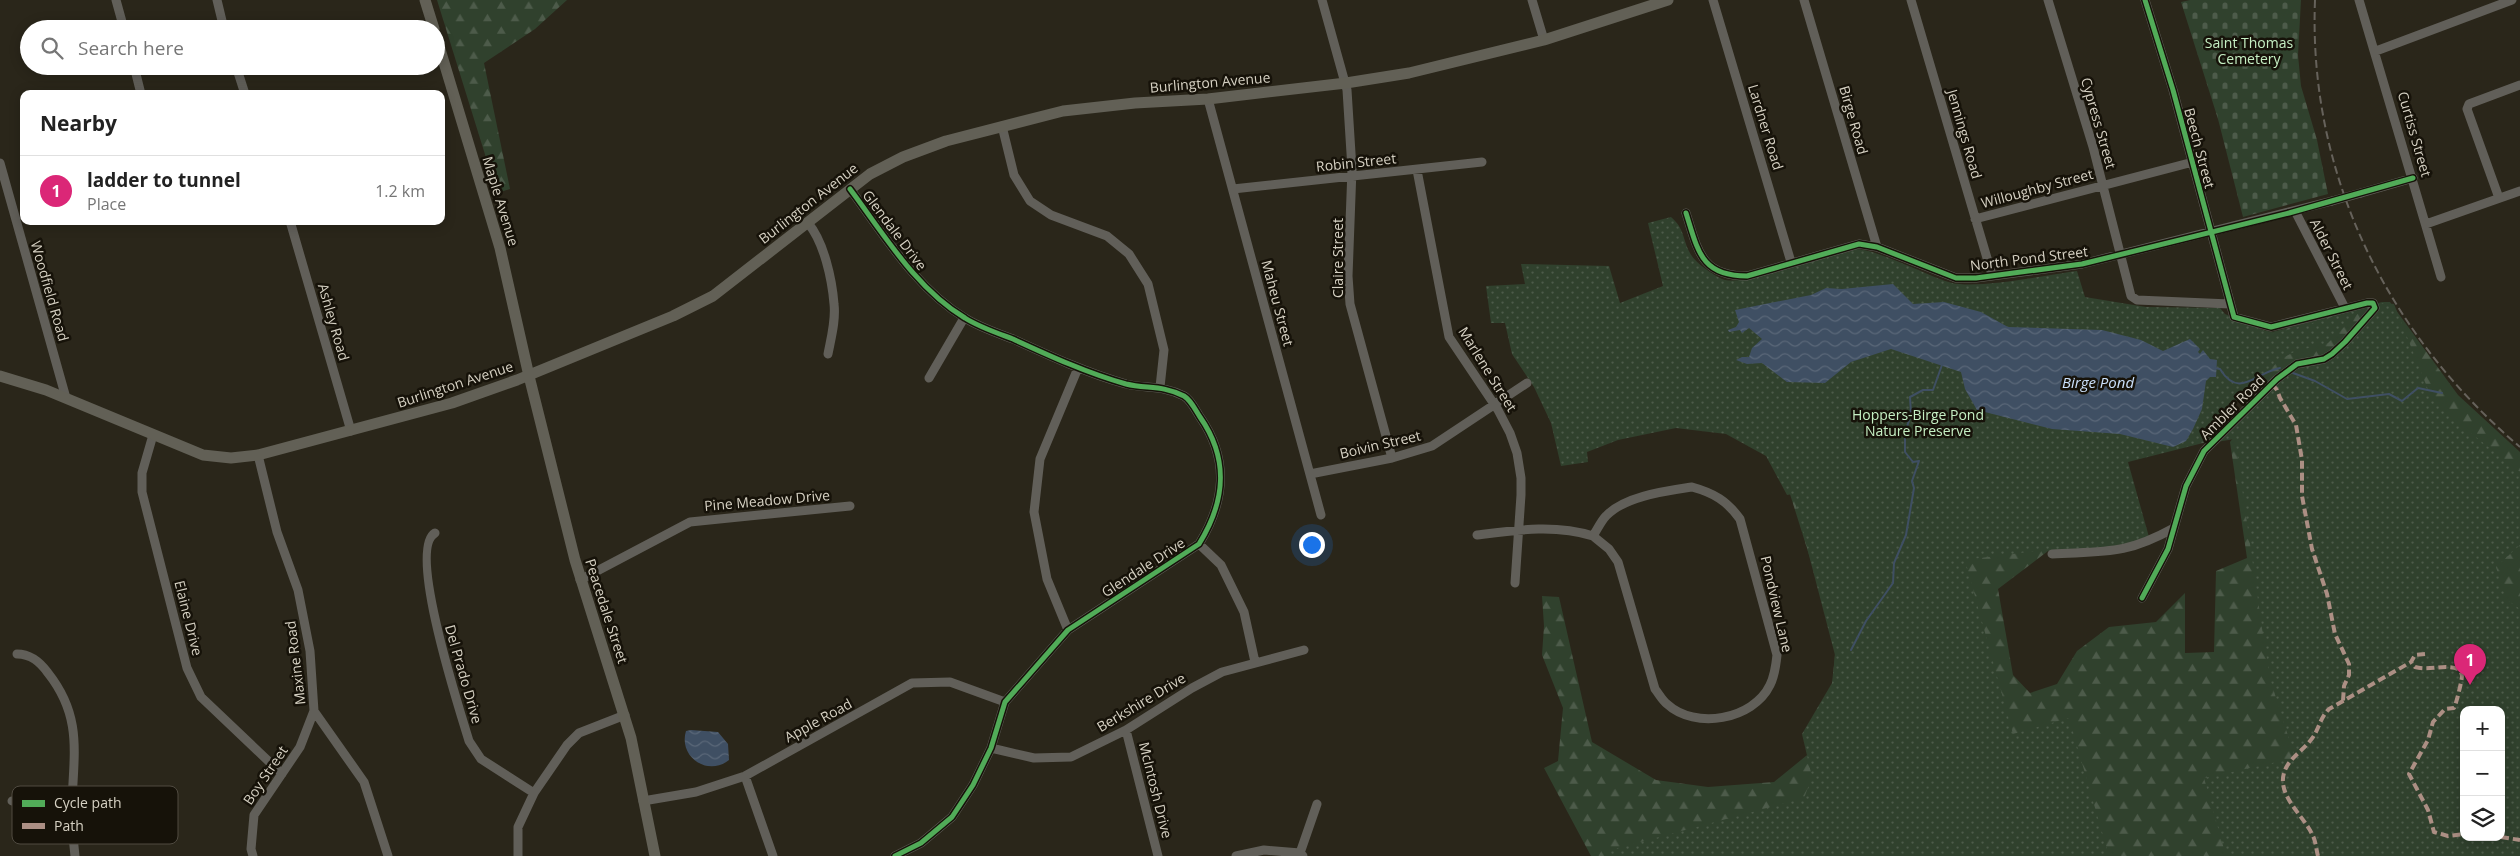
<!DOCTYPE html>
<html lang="en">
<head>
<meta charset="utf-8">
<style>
	:root { --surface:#fff; --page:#f2f2f2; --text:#222; --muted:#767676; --line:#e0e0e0; --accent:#db2777 }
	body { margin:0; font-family:"Open Sans",sans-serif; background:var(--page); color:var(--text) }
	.controls { position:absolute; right:15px; bottom:15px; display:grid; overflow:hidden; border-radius:10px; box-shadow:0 2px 12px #0003 }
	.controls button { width:45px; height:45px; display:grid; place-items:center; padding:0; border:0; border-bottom:1px solid var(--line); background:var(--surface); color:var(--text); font:25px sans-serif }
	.you { position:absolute; left:1311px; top:544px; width:18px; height:18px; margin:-12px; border:4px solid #fff; border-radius:50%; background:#1a73e8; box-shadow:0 0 0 8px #1a73e833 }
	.badge { display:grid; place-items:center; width:32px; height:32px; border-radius:50%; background:var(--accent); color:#fff; font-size:16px; font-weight:700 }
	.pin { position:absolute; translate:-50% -41px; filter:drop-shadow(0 1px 2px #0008) }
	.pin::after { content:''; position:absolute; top:26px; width:18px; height:15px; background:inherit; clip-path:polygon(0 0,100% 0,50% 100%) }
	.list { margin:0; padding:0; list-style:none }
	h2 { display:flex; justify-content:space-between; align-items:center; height:65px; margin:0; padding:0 20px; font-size:21px }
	h2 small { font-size:16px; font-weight:400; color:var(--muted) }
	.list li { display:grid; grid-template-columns:32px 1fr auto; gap:15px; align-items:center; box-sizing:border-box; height:70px; padding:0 20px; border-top:1px solid var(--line) }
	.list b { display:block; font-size:19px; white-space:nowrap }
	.list p { margin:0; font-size:16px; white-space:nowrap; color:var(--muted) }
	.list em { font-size:16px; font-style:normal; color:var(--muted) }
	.icon { flex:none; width:28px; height:28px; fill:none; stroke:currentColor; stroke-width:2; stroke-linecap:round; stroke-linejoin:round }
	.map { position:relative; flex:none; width:2520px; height:856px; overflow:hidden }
	.search { position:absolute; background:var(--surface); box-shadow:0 2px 12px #0003; left:20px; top:20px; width:425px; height:55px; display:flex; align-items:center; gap:12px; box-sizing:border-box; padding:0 18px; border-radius:28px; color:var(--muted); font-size:19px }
	.panel { position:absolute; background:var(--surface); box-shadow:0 2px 12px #0003; left:20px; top:90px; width:425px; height:135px; border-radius:10px }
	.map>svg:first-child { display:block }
	.forest { fill:url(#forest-firs); fill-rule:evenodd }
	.cemetery { fill:url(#cemetery-stones) }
	.park { fill:url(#park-dots); fill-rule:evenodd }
	.water { fill:url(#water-waves) }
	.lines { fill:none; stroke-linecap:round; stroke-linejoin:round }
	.stream { stroke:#3f4f63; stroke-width:2 }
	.minor { stroke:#615f59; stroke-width:9 }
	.major { stroke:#626056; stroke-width:11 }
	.rail { stroke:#66625b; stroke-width:2; stroke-dasharray:8 4; stroke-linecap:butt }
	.minor-bridge { stroke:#615f59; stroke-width:9 }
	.quiet { stroke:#ac8f84; stroke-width:4; stroke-dasharray:8 4; stroke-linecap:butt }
	.cycleway-casing { stroke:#161209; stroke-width:8 }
	.cycleway { stroke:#51ab58; stroke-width:5 }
	.labels { text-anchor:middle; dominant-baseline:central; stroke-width:5; stroke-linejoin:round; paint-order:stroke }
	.park-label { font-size:14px; fill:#c5efc3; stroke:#161209 }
	.street-label { font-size:14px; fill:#d6d1c3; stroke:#161209 }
	.water-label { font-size:15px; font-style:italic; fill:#cbe1fc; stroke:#161209 }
	.key { fill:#161209; stroke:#504b41; stroke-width:1 }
	.key-label { font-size:14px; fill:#d6d1c3 }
</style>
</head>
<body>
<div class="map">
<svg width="2520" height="856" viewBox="0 0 2520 856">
	<defs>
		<pattern id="forest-firs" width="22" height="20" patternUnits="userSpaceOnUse" patternTransform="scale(1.25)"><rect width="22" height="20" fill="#30412d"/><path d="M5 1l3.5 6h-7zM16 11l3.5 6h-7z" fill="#4d5b4a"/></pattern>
		<pattern id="cemetery-stones" width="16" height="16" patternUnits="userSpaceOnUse" patternTransform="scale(1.25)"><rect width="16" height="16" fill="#30412d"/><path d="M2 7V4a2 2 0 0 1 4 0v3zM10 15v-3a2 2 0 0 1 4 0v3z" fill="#4d5b4a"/></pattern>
		<pattern id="park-dots" width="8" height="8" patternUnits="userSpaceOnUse" patternTransform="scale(1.25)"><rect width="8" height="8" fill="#30412d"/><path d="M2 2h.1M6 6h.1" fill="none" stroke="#4d5b4a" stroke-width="1.8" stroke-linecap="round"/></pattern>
		<pattern id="water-waves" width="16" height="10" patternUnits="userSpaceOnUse" patternTransform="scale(1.25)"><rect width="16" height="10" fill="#3f4f63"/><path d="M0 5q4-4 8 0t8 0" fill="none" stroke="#5a6778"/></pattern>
	</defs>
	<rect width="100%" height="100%" fill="#2a261a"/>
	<path class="forest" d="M 437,0 L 567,0 L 535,29 L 484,63 L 510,189 L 497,193 Z
		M 2382,302 L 2390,302 L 2458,395 L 2520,452 L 2520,856 L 1591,856 L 1544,768 L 1558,761 L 1563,708 L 1542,655 L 1544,626 L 1542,596 L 1559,597 L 1592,742 L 1656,780 L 1708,787 L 1774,782 L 1828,738 L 1836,641 L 1769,427 L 2144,544 L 2048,551 L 1998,589 L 2013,675 L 2030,693 L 2057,684 L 2077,651 L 2109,627 L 2156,622 L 2185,593 L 2185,653 L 2214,652 L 2216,571 L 2247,558 L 2230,442 L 2263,402 L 2255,386 L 2245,326 L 2272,332 ZM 2464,710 L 2501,710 L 2501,837 L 2464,837 Z"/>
	<path class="cemetery" d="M 2190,0 L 2301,0 L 2298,55 L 2301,86 L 2317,140 L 2328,194 L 2243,217 L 2218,119 L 2181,2 Z"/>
	<path class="park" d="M 1671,217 C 1685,229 1682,238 1690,253 C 1695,263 1712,274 1722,279 C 1745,288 1824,254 1851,249 C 1872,246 1929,277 1952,283 C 1979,289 2047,275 2077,271 L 2085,297 L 2146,307 L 2220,308 L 2225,314 L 2272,334 L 2320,321 L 2366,305 L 2328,343 L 2294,352 L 2281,359 L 2240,396 L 2207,442 L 2128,462 L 2149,537 L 2100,551 L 2051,549 L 1965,560 L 2013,734 L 2069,718 L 2109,856 L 1609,856 L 1607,851 L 1804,798 L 1812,777 L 1802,734 L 1832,683 L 1835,655 L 1793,494 L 1787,495 L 1766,456 L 1726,434 L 1676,428 L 1618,440 L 1587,452 L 1588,462 L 1561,466 L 1551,423 L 1534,387 L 1512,354 L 1505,323 L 1491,323 L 1486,286 L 1525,284 L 1521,264 L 1609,266 L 1620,303 L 1663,286 L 1648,223 Z
		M 2379,303 L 2394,304 L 2429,392 L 2457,422 L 2520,472 L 2520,545 L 2496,567 L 2506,599 L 2520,609 L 2520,856 L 2226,856 L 2204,778 L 2295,758 L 2271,682 L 2265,649 L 2235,439 L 2216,442 L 2261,387 L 2285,366 L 2322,355 L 2336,347 L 2374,305 ZM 2464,710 L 2501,710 L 2501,837 L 2464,837 Z"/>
	<path class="water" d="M 1893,284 L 1913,304 L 1944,302 L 1981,312 L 2008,327 L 2102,330 L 2141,340 L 2163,351 L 2190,339 L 2200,349 L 2198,352 L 2200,354 L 2203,350 L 2210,359 L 2217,360 L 2216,377 L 2210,377 L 2206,381 L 2202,409 L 2193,429 L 2186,441 L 2173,447 L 2120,434 L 2052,429 L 1977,410 L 1965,389 L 1961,372 L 1891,349 L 1851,362 L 1825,383 L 1787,382 L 1762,363 L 1747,364 L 1736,360 L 1742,357 L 1749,357 L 1752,348 L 1762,339 L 1749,328 L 1742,333 L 1740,330 L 1729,332 L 1728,330 L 1736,327 L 1739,322 L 1735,310 L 1811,295 L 1826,288 L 1842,289 Z
		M 691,730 L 718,732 L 728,744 L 729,760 C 708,777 678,757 686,731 Z"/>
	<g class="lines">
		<path class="stream" d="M 2215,368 L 2220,369 C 2239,400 2256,372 2280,368
			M 2293,373 L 2315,381 L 2347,399 L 2389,394 L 2402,401 L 2418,388 L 2442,393
			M 1851,650 L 1866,621 L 1893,583 L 1894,563 L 1906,535 L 1914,488 L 1912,481 L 1919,461 L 1913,462 L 1905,452 L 1905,433 L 1911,414 L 1910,397 L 1923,390 L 1933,390 L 1942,365"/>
		<path class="minor" d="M 116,0 L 124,29
			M 217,0 L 224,29
			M 1322,0 L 1347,90 L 1352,169 L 1348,276 L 1350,304 L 1392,458
			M 1532,0 L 1544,40
			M 1713,0 L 1791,262
			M 1804,0 L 1877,247
			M 1911,0 L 1992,275
			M 2048,0 L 2093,147 L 2131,296 L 2137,300 L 2230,304
			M 2359,0 L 2441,277
			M 2376,51 L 2512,0
			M 134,66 L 141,94
			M 236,66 L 245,94
			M 1208,99 L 1321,515
			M 1002,126 L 1014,175 L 1030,201 L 1051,215 L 1107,236 L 1129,254 L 1148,284 L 1164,350 L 1160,387
			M 0,163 L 66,398
			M 1417,170 L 1449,337 L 1498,410 L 1510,433 L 1517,453 L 1521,478 L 1521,495 L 1515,583
			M 850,189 C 883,233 916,289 965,318 C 979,327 997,333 1013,339 C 1050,356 1087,373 1126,384 C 1146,389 1163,385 1184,396 C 1191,400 1196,411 1200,417 C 1230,460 1225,502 1199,544 L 1068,630 L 1005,702 L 991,748 L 973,785 L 952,817 L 921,843 L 895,856
			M 1233,189 L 1482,162
			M 2361,193 L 2413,178
			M 2499,198 L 2467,109 L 2469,104 L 2520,85
			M 2295,211 L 2345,308
			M 1686,213 C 1698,251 1701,276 1747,276 L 1859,244 L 1877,247 L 1956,278 L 1976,278 L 2082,264 L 2332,201
			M 1975,219 L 2193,162
			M 290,221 L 351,431
			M 808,223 C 824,242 832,279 834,304 C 836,320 831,338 828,354
			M 2426,224 L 2520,191
			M 929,378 L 964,318
			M 153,435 L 142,473 L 142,492 L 187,668 L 201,697 L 282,774
			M 258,455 L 277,532 L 298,590 L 310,651 L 314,711 L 364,782 L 388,856
			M 1310,474 L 1392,458 L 1432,446 L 1527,383
			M 1692,487 C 1714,493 1727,501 1740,519 L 1777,655 C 1776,665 1775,675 1770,685 C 1753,720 1695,730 1667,704 C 1662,700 1659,694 1655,689 L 1618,562 L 1609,549 L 1593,536 C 1597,530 1601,521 1606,516 C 1625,496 1666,491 1692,487 Z
			M 435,533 C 407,549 460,711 469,741 L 481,759 L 534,793
			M 1477,535 C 1516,530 1555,524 1593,536
			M 1199,544 L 1221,565 L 1244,612 L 1255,662
			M 2052,554 C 2106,551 2125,555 2174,528
			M 580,580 L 690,522 L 850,506
			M 2142,598 L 2168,549 L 2186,486 L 2204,451 L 2277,379 L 2297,364 L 2324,359 L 2332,354 L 2345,342 L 2375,308 L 2373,303 L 2367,303 L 2271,327 L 2234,317 L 2173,90 L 2145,0
			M 1068,630 L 1047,579 L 1034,512 L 1040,459 L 1078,368
			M 17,654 C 31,654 40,662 48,673 C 82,716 74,752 72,802 C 71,820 73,838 75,856
			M 1126,730 L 1158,856
			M 991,748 L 1034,758 L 1071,757 L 1126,730 L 1192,688 L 1222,672 L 1304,650
			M 745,776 L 773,856
			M 12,801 L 72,803
			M 643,801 L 696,792 L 745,776 L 912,683 L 950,682 L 1005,702
			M 1300,853 L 1317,804
			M 253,856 L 251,849 L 254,815 L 300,747 L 314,711
			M 518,856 L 518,827 L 534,793 L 567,745 L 579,733 L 625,715
			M 1236,856 L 1264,850 L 1300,853 L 1303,856"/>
		<path class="major" d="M 425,0 L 434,29
			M 436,36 L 500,248 L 529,376 L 575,560 L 631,738 L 655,856
			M 0,376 L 46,390 L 203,455 L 231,458 L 258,455 L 452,403 L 517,380 L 673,316 L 713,296 L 870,174 L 903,157 L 946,141 L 1063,111 L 1135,103 L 1208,99 L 1346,83 L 1409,73 L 1544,40 L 1668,0"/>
		<path class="rail" d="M 2315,0 C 2308,175 2388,335 2520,447"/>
		<path class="minor-bridge" d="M 2332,201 L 2361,193"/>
		<path class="quiet" d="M 2272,384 L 2277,390 L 2280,398 L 2296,425 L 2302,460 L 2302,496 L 2312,549 L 2327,594 L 2335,634 L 2349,664 L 2349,675 L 2344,686 L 2343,701
			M 2425,654 L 2415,655 L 2411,662 L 2415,667 C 2430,671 2444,664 2458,669 C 2460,671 2462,674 2462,676 C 2462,680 2456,705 2454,708 L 2445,709 L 2433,722 L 2428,740 L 2409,774 L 2428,810 L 2434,832 L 2448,836 L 2464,834
			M 2501,837 L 2520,840
			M 2318,856 C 2316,849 2316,841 2312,834 C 2302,813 2272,792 2287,766 C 2293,756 2303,750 2310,741 C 2319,731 2319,719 2329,709 L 2411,662"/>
		<defs>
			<path id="cycleway" d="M 850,189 C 883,233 916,289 965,318 C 979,327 997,333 1013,339 C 1050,356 1087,373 1126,384 C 1146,389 1163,385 1184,396 C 1191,400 1196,411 1200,417 C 1230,460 1225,502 1199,544 L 1068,630 L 1005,702 L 991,748 L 973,785 L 952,817 L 921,843 L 895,856
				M 1686,213 C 1698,251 1701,276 1747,276 L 1859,244 L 1877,247 L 1956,278 L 1976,278 L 2082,264 L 2289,213 L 2413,178
				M 2142,598 L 2168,549 L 2186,486 L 2204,451 L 2277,379 L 2297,364 L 2324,359 L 2332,354 L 2345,342 L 2375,308 L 2373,303 L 2367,303 L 2271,327 L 2234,317 L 2173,90 L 2145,0"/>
		</defs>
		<use href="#cycleway" class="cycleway-casing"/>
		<use href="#cycleway" class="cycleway"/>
	</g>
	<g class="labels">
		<g class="park-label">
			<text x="2249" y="42">Saint Thomas<tspan x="2249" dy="16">Cemetery</tspan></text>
			<text x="1918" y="414">Hoppers-Birge Pond<tspan x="1918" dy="16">Nature Preserve</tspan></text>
		</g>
		<g class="street-label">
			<text transform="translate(1210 82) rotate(-5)">Burlington Avenue</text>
			<text transform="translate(1854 120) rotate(74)">Birge Road</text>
			<text transform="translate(2099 123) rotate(74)">Cypress Street</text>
			<text transform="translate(1766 127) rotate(73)">Lardner Road</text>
			<text transform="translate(1965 134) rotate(74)">Jennings Road</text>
			<text transform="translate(2415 134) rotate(74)">Curtiss Street</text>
			<text transform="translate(2200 148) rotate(75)">Beech Street</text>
			<text transform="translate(1356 162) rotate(-6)">Robin Street</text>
			<text transform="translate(2037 188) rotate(-15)">Willoughby Street</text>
			<text transform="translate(501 201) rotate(73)">Maple Avenue</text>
			<text transform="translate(808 203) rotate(-38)">Burlington Avenue</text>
			<text transform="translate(895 230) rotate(53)">Glendale Drive</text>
			<text transform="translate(2332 254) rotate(63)">Alder Street</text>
			<text transform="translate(1337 258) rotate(-90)">Claire Street</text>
			<text transform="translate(2029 258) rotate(-7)">North Pond Street</text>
			<text transform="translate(50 291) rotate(74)">Woodfield Road</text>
			<text transform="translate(1278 303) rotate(75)">Maheu Street</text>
			<text transform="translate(334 322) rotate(74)">Ashley Road</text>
			<text transform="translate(1488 369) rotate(58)">Marlene Street</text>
			<text transform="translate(455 384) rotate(-18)">Burlington Avenue</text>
			<text transform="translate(2232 407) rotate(-45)">Ambler Road</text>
			<text transform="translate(1380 444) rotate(-13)">Boivin Street</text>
			<text transform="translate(767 500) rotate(-5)">Pine Meadow Drive</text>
			<text transform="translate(1143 567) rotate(-33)">Glendale Drive</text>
			<text transform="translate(1777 604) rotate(77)">Pondview Lane</text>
			<text transform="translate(607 611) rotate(72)">Peacedale Street</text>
			<text transform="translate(189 618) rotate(76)">Elaine Drive</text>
			<text transform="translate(295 663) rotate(-97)">Maxine Road</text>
			<text transform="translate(464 674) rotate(74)">Del Prado Drive</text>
			<text transform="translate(1141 702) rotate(-31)">Berkshire Drive</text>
			<text transform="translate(818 720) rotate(-29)">Apple Road</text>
			<text transform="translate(265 775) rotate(-56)">Boy Street</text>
			<text transform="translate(1156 790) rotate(76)">McIntosh Drive</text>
		</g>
		<g class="water-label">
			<text x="2098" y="382">Birge Pond</text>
		</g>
	</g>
	<rect x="12" y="786" width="166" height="58" rx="8" class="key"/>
	<rect x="22" y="800" width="23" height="7" fill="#51ab58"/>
	<rect x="22" y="823" width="23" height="6" fill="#ac8f84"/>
	<g class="key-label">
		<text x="54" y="808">Cycle path</text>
		<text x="54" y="831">Path</text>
	</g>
</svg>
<div class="controls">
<button>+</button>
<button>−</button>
<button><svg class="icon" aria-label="layers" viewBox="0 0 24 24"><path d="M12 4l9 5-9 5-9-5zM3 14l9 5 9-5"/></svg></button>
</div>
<div class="you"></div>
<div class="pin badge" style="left:2470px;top:685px">1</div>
<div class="search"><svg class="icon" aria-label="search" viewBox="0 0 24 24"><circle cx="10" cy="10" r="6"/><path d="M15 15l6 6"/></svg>Search here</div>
<section class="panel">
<h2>Nearby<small></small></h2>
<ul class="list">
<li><span class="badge">1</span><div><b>ladder to tunnel</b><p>Place</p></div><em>1.2 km</em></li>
</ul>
</section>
</div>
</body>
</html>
